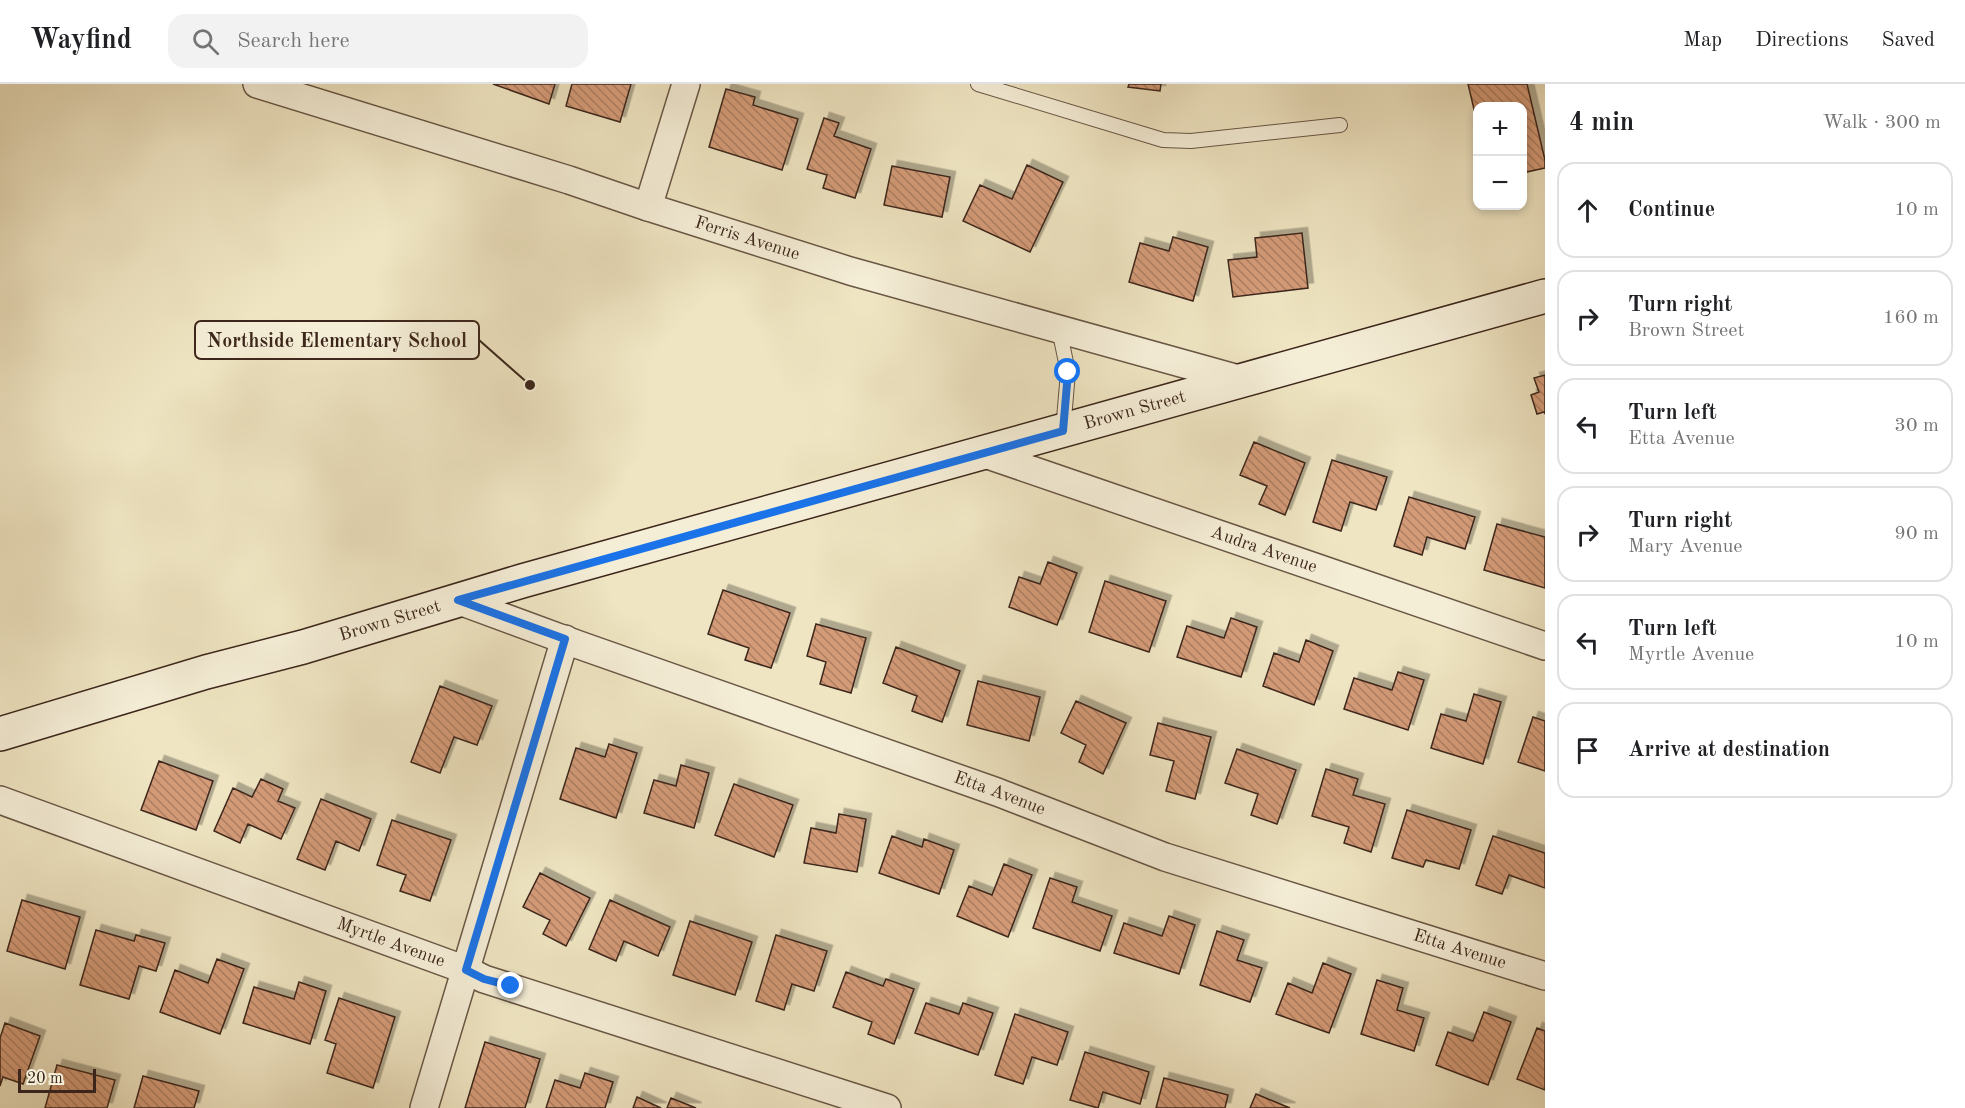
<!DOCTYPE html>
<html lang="en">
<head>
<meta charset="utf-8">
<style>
	:root { --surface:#fff; --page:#f2f2f2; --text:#202124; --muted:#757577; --line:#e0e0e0 }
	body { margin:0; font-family:"Old Standard TT",serif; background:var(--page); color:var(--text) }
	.controls { position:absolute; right:18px; top:18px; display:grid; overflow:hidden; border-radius:12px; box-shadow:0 3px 9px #0003 }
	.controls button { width:54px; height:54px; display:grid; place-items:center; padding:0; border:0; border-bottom:2px solid var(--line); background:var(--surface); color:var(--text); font:30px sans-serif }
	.scale { position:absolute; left:18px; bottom:15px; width:78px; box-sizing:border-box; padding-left:6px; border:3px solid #3c261b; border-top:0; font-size:16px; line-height:21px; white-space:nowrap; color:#3c261b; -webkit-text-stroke:4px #f5eed7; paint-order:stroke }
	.stop { position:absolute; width:18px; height:18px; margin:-14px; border:4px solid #1a73e8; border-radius:50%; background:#fff }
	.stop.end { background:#1a73e8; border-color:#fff; box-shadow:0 2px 6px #0008 }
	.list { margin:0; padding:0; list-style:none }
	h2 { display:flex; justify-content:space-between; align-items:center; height:78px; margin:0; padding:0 24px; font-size:26px }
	h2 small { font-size:20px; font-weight:400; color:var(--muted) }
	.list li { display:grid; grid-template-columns:39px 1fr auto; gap:18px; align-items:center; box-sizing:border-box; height:96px; margin:0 12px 12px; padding:0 12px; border:2px solid var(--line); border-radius:18px }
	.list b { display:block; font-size:22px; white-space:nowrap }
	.list p { margin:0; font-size:20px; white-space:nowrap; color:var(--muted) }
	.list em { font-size:20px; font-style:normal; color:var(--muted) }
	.icon { flex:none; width:33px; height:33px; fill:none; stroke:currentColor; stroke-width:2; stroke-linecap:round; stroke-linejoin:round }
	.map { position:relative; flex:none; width:1545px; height:1024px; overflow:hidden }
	header { display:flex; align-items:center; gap:36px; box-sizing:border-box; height:84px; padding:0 30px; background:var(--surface); border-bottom:2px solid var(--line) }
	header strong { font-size:28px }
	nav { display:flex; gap:33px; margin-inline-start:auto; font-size:21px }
	.search { width:420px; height:54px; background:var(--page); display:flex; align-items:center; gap:15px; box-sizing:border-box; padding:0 21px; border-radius:18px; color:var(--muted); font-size:22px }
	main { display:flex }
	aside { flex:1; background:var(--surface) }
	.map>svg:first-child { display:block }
	.building { fill:url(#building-back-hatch); stroke:#3c261b; stroke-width:1.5; filter:url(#shadow) }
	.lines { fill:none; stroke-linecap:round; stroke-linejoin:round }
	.service-casing { stroke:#695645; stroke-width:16 }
	.minor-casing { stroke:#695645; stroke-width:30 }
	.secondary-casing { stroke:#3c261b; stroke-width:36 }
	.service { stroke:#f5eed7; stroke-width:14 }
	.minor { stroke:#f5eed7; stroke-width:27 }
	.secondary { stroke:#f5eed7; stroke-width:33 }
	.route { stroke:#1a73e8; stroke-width:8 }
	.labels { text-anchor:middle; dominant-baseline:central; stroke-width:6; stroke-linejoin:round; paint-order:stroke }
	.street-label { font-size:18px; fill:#3c261b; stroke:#f5eed7 }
	.leader { fill:none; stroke:#3c261b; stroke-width:2 }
	.callout-dot { fill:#3c261b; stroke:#f5eed7; stroke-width:2 }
	.callout { fill:#f5eed7; stroke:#3c261b; stroke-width:2 }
	.callout-label { font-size:20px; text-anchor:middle; font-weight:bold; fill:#3c261b }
</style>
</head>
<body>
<header>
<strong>Wayfind</strong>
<div class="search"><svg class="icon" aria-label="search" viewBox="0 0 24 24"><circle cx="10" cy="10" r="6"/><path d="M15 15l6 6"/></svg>Search here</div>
<nav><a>Map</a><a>Directions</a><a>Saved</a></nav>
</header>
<main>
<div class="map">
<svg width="1545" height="1024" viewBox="0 0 1545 1024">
	<defs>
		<pattern id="building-back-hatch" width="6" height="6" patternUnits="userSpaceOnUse" patternTransform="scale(1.5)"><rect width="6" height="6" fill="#d49b78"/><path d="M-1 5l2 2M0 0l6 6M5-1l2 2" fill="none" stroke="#ad7e62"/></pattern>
		<filter id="shadow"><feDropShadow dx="5.5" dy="-5.5" stdDeviation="0" flood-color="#0004"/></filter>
	</defs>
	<rect width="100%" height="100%" fill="#efe5c2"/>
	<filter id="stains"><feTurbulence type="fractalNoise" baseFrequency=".00333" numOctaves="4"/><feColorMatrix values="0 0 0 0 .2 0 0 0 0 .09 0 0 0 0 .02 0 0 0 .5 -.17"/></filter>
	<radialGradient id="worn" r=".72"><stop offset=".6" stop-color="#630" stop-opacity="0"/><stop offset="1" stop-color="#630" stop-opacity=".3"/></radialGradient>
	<path class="building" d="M 493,0 L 555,0 L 549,20 Z
		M 572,0 L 631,0 L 620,38 L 566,22 Z
		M 1129,0 L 1161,0 L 1160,7 L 1128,3 Z
		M 1468,0 L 1527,0 L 1545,76 L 1545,84 L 1522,89 L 1522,22 L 1478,22 L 1478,42 Z
		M 726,5 L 755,13 L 753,21 L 798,35 L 782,86 L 709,63 Z
		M 824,34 L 839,39 L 834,52 L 871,65 L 855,114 L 823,104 L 827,91 L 807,85 Z
		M 1027,81 L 1063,98 L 1030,168 L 963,137 L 980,101 L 1012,115 Z
		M 892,82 L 950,93 L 942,133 L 884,121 Z
		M 1302,149 L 1308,204 L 1233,213 L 1228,176 L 1257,173 L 1255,154 Z
		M 1173,153 L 1208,163 L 1193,217 L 1129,198 L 1140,159 L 1169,167 Z
		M 1545,291 L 1545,330 L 1544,328 L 1537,330 L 1531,311 L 1539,308 L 1534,294 Z
		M 1254,358 L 1305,379 L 1285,431 L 1259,420 L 1267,402 L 1240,391 Z
		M 1332,376 L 1387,393 L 1376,426 L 1350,418 L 1341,447 L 1313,438 Z
		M 1409,413 L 1475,433 L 1465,465 L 1427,453 L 1422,471 L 1394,462 Z
		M 1497,440 L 1545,453 L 1545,504 L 1484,486 Z
		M 1048,478 L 1077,489 L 1057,541 L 1009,523 L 1019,493 L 1040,500 Z
		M 1105,497 L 1166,517 L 1149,568 L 1089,548 Z
		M 723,506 L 790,529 L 771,584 L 745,576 L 749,564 L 708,550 Z
		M 1231,534 L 1257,543 L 1241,593 L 1177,573 L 1187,542 L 1224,554 Z
		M 816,540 L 866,554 L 851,609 L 820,600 L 826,578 L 807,572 Z
		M 1306,556 L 1333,567 L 1314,621 L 1263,602 L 1274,569 L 1299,578 Z
		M 896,563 L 960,587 L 942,638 L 912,627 L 917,612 L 883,599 Z
		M 1398,588 L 1424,596 L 1408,646 L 1344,625 L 1354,594 L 1392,606 Z
		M 978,597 L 1040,613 L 1029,657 L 967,641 Z
		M 440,602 L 492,622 L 477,661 L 454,653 L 440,689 L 411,678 Z
		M 1474,610 L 1501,618 L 1483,680 L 1431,664 L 1441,630 L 1466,637 Z
		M 1076,617 L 1126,639 L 1103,690 L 1079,678 L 1086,661 L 1061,649 Z
		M 1533,633 L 1545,637 L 1545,687 L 1518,678 Z
		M 1158,639 L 1211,653 L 1195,715 L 1166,707 L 1174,677 L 1150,671 Z
		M 609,660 L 637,669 L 616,734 L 560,715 L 576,664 L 605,673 Z
		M 1237,665 L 1296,686 L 1277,740 L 1251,731 L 1258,710 L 1225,699 Z
		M 159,677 L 213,697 L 196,746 L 141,726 Z
		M 681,681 L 709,689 L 694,744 L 644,729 L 654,696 L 676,702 Z
		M 1326,685 L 1358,695 L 1353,711 L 1385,720 L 1371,768 L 1344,759 L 1349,743 L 1312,732 Z
		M 261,695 L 283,705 L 278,717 L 295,724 L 281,755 L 248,740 L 240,759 L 214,747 L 233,704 L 252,713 Z
		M 734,700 L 793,721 L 774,773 L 715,751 Z
		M 321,715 L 371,735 L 359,767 L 336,757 L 325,786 L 297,775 Z
		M 1407,726 L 1471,746 L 1459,785 L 1426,776 L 1423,783 L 1392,774 Z
		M 839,730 L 866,735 L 857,788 L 804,779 L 811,744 L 836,749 Z
		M 392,736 L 451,756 L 430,817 L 400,807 L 406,791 L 377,781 Z
		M 892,752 L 922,763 L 924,755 L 954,766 L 939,810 L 879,789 Z
		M 1493,752 L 1545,769 L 1545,804 L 1509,791 L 1502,810 L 1476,801 Z
		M 1004,780 L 1032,791 L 1008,853 L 957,832 L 969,802 L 992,811 Z
		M 540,789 L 590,814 L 566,862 L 543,850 L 550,836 L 523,823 Z
		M 1050,794 L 1077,803 L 1072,818 L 1112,832 L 1100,867 L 1033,844 Z
		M 22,816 L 80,833 L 65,885 L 7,867 Z
		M 610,816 L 670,843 L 658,872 L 624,857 L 616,877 L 589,865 Z
		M 1169,832 L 1195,841 L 1179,890 L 1114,869 L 1124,839 L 1162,852 Z
		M 690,837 L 752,858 L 735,911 L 673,891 Z
		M 96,846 L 134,857 L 136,851 L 165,859 L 156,887 L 139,882 L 129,915 L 80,901 Z
		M 1217,847 L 1244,856 L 1237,876 L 1262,884 L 1250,918 L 1200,901 Z
		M 776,851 L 827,867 L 814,907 L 792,900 L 784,926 L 756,917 Z
		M 217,875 L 244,885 L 220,950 L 160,928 L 175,886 L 208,899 Z
		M 1323,879 L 1351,890 L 1329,949 L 1276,930 L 1288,899 L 1312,909 Z
		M 846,888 L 883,902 L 886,895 L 914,905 L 894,960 L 868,950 L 872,938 L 833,923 Z
		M 1377,896 L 1403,904 L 1397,926 L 1424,934 L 1414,967 L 1361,950 Z
		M 299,898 L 326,907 L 310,960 L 243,939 L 254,903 L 294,915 Z
		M 339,914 L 395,933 L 373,1004 L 327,989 L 336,960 L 325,956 Z
		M 926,919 L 959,930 L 963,919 L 993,929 L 978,971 L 915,949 Z
		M 1484,928 L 1511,938 L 1488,1001 L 1436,981 L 1448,948 L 1473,957 Z
		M 1015,930 L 1068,948 L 1057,981 L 1032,973 L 1023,1000 L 995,991 Z
		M 5,939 L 40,952 L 23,1000 L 3,993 L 0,1002 L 0,954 Z
		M 1537,944 L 1545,947 L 1545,1006 L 1517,995 Z
		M 485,958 L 540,975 L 525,1024 L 465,1024 Z
		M 1085,968 L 1149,988 L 1140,1020 L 1103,1008 L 1098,1024 L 1070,1016 Z
		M 57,981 L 115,996 L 107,1024 L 45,1024 Z
		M 585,989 L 613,998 L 605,1024 L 546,1024 L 555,996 L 580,1004 Z
		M 143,992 L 199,1007 L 194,1024 L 134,1024 Z
		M 1164,994 L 1228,1011 L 1225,1024 L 1156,1024 Z
		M 1256,1010 L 1290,1024 L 1250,1024 Z
		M 637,1013 L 661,1024 L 633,1024 Z
		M 671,1014 L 696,1024 L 667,1024 Z"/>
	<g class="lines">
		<defs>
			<path id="service" d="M 978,0 L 1163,56 L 1191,57 L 1340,41
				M 1059,245 L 1068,288 L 1063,347"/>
			<g id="minor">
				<path id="s1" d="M 257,0 L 569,96 L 648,123 L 850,187 L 1242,296"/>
				<path d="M 648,123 L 686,0"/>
				<path id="s2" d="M 982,369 L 1545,562"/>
				<path id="s3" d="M 457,516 L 579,561 L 997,708 L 1165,773 L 1545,892"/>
				<path id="s4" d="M 0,716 L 466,886 L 484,895 L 887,1024"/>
				<path d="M 424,1024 L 565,555"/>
			</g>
			<g id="secondary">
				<path id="s5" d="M 0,650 L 206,588 L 303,563 L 522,497 L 1545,212"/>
			</g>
		</defs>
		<use href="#service" class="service-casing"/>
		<use href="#minor" class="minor-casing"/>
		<use href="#secondary" class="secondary-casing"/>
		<use href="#service" class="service"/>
		<use href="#minor" class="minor"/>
		<use href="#secondary" class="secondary"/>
	</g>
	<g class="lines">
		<path class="route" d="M 511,902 L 484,895 L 466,886 L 565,555 L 458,516 L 1063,347 L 1068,288"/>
	</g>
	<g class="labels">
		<g class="street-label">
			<text stroke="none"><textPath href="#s1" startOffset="514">Ferris Avenue</textPath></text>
			<text stroke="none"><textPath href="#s5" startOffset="1180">Brown Street</textPath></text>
			<text stroke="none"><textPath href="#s2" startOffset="298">Audra Avenue</textPath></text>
			<text stroke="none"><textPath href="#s5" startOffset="406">Brown Street</textPath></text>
			<text stroke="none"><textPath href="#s3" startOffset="576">Etta Avenue</textPath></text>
			<text stroke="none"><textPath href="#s4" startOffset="416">Myrtle Avenue</textPath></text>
			<text stroke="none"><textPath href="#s3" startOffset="1062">Etta Avenue</textPath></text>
		</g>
	</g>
	<path class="leader" d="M530 301L479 256"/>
	<circle class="callout-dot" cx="530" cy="301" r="6"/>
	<rect class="callout" x="195" y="237" width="284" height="38" rx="6"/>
	<g class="callout-label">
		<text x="337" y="263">Northside Elementary School</text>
	</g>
	<rect width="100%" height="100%" filter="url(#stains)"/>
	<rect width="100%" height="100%" fill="url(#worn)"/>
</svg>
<div class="controls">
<button>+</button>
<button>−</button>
</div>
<div class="scale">20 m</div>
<div class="stop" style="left:1068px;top:288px"></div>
<div class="stop end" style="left:511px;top:902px"></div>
</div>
<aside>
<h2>4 min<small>Walk · 300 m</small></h2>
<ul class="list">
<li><svg class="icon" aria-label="ahead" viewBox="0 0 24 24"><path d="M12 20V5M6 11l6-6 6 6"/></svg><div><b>Continue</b></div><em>10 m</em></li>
<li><svg class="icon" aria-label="right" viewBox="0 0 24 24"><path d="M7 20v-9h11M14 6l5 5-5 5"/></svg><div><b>Turn right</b><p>Brown Street</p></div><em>160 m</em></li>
<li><svg class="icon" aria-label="left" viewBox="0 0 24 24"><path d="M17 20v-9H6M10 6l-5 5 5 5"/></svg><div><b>Turn left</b><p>Etta Avenue</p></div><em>30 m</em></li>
<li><svg class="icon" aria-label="right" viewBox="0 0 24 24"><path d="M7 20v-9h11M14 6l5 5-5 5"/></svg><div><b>Turn right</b><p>Mary Avenue</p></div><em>90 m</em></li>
<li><svg class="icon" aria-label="left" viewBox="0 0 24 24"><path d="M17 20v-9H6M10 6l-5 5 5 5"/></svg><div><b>Turn left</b><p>Myrtle Avenue</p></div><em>10 m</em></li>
<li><svg class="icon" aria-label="arrive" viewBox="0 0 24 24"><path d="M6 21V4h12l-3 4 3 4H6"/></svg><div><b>Arrive at destination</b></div></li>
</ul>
</aside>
</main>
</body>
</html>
